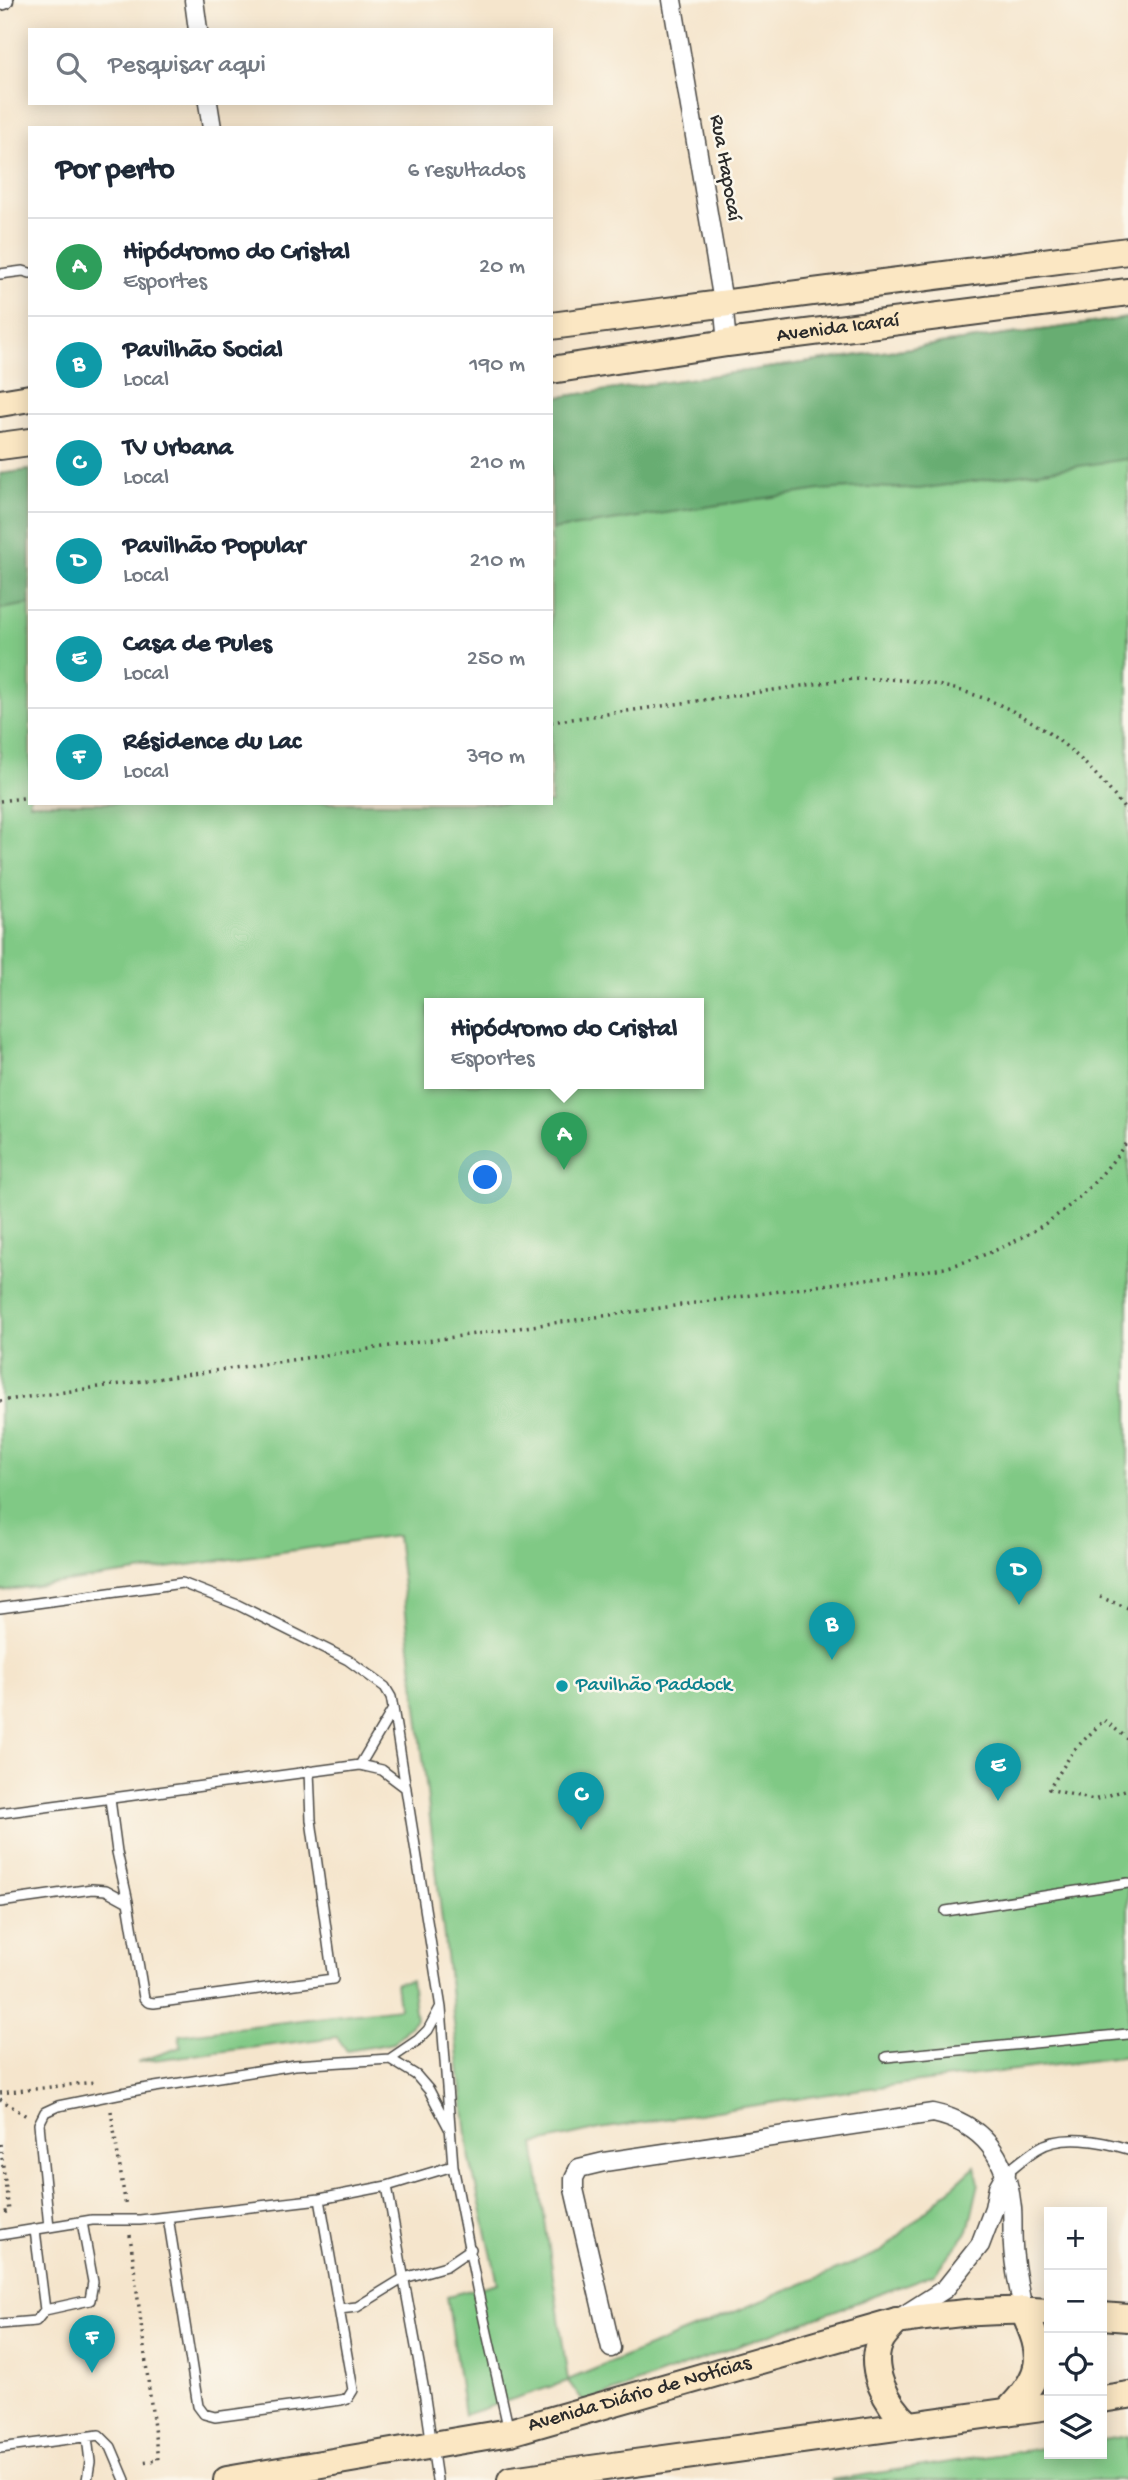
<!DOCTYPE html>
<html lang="pt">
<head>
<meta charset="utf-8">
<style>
	:root { --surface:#fff; --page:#f2f2f3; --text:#1f2937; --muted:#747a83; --line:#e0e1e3; --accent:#1f6fb2 }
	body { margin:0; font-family:"Gochi Hand",sans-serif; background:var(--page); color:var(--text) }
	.controls { position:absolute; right:21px; bottom:21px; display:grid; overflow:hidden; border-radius:0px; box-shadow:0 4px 18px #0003 }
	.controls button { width:63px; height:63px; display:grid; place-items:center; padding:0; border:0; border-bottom:2px solid var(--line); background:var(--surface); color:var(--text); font:35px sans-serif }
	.you { position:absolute; left:486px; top:1178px; width:24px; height:24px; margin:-18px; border:5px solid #fff; border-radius:50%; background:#1a73e8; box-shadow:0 0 0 10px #1a73e833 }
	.badge { display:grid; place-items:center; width:46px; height:46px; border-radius:50%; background:var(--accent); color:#fff; font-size:23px; font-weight:700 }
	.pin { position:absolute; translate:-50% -58px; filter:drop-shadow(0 2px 4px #0008) }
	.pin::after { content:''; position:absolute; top:37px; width:24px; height:21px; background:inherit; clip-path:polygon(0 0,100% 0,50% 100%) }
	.popup { position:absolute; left:424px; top:998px; width:280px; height:91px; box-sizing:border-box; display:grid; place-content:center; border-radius:0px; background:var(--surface); filter:drop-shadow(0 2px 5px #0005); font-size:23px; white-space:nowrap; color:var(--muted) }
	.popup b { font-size:26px; color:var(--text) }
	.popup::after { content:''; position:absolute; left:50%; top:100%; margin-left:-14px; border:14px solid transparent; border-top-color:var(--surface) }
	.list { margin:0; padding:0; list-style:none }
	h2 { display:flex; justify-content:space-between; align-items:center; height:91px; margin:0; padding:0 28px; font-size:30px }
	h2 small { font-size:23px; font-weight:400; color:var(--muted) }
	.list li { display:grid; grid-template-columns:46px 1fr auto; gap:21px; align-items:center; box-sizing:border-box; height:98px; padding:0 28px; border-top:2px solid var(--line) }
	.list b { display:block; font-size:26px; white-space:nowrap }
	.list p { margin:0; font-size:23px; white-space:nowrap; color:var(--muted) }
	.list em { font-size:23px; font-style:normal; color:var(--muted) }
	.icon { flex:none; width:38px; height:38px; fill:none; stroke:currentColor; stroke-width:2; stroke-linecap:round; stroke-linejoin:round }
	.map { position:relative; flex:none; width:1128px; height:2480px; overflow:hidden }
	.search { position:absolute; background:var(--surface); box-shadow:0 4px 18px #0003; left:28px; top:28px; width:525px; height:77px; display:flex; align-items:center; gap:18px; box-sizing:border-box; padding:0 24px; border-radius:0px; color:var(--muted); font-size:26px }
	.panel { position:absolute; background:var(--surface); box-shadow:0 4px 18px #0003; left:28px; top:126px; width:525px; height:679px; border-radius:0px }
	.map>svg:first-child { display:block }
	.green { fill:#80c985; stroke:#567a58; stroke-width:2; fill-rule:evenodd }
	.forest { fill:#68ad72; stroke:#4a6c4e; stroke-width:2 }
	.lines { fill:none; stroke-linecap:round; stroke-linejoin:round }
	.lane-casing { stroke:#494743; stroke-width:12 }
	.street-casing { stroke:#494743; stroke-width:21 }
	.secondary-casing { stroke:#494743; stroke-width:30 }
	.path { stroke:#494743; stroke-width:3.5; stroke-dasharray:2 5; stroke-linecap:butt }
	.lane { stroke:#fff; stroke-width:9 }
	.street { stroke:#fff; stroke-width:18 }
	.secondary { stroke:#fbe7c3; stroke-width:26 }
	.culture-dot { fill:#0f9aa8; stroke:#fbf7ec; stroke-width:2.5 }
	.labels { text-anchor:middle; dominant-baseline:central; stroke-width:5; stroke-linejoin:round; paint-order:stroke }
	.street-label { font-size:21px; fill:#2b2b2b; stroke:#fbf7ec }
	.culture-label { font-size:21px; fill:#0d838f; stroke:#fbf7ec; text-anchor:start }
</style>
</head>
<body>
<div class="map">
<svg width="1128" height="2480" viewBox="0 0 1128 2480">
	<rect width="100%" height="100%" fill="#fbf7ec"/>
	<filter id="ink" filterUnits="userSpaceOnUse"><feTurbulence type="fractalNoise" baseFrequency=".0143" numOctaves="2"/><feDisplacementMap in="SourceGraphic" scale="14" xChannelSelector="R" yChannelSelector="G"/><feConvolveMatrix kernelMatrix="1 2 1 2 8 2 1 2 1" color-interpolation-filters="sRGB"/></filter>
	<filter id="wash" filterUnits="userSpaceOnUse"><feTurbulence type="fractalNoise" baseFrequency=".00686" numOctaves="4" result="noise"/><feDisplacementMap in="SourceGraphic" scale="28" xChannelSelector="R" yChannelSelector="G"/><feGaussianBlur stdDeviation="1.57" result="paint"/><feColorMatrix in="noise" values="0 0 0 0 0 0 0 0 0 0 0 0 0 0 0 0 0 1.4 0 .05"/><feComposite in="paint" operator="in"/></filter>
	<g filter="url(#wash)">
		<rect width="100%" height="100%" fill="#f5e5cc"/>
		<path class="green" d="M 1128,318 L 1128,2056 L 855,2090 L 600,2129 L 534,2144 L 568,2380 L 881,2252 L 975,2166 L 979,2183 L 968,2231 L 934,2274 L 584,2403 L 568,2381 L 464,2415 L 447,2296 L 498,2283 L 470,2160 L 397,1536 L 0,1591 L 0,474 L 30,470 L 30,803 L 551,803 L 551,398 ZM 429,1004 L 699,1004 L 699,1084 L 429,1084 Z
			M 411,1980 L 416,2019 L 394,2043 L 347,2051 L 337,2037 L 137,2062 L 181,2047 L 179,2035 L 399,2008 L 396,1982 Z
			M 1128,2436 L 1128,2480 L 831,2480 L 1049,2447 L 1049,2454 L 1102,2454 L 1102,2440 Z"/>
		<path class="forest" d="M 1128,318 L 1128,459 L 919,489 L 869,487 L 820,490 L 551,530 L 551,398 Z
			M 30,470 L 30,604 L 0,609 L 0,474 Z"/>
	</g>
	<g filter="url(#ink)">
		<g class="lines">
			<defs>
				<path id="lane" d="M 0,274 L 23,271 L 30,273
					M 0,1608 L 182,1583 L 238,1605 L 348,1660 L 385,1687 L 391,1697 L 393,1708 L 441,2008 L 453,2166 L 477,2288 L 509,2431
					M 360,1765 L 393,1709
					M 110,1799 L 117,1852 L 128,1902
					M 0,1813 L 360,1765 L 382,1770 L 406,1788
					M 0,1902 L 92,1889 L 106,1890 L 128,1902 L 144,1998 L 148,2002 L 154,2003 L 333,1979 L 311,1820 L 309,1771
					M 946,1911 L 1128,1883
					M 886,2057 L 1128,2034
					M 390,2059 L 416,2075 L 429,2090 L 449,2128
					M 1006,2173 C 1016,2165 1026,2156 1037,2149 C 1061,2133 1102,2141 1128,2149
					M 387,2186 L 424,2391 L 437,2480
					M 168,2217 L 198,2406 L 204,2414 L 215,2417 L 341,2400 L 348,2398 L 353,2390 L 320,2199
					M 49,2227 L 39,2124 L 45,2112 L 58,2106 L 142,2089 L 295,2065 L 390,2059 L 418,2040 L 428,2030 L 440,2008
					M 35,2230 L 45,2310
					M 0,2235 L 92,2220 L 140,2220 L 320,2199 L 387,2186 L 453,2166
					M 339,2309 L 357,2307 L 404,2278 L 446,2266 L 471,2249
					M 0,2324 L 36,2321 L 45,2310 L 90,2300 L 93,2282 L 82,2222
					M 87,2437 L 90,2462 L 87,2480
					M 0,2448 L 99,2435 L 111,2447 L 125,2480"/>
				<path id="street" d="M 194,0 L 198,30
					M 672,0 L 723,302 L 727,343
					M 0,1 L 4,0
					M 208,103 L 212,128
					M 901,2317 L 945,2289 L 980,2245 L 994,2208 L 998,2187 L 1006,2173
					M 611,2348 L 574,2189 L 574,2178 L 579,2168 L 604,2162 L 933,2113 C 984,2124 1007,2157 1012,2208 C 1013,2220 1012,2233 1013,2246 C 1014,2267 1019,2288 1023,2310"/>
				<g id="secondary">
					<path d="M 551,326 L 1128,251"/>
					<path id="s1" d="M 551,370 L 727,343 L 1128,292"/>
					<path d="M 0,403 L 30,398"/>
					<path d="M 0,446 L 30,442"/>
					<path d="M 1102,2316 L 1128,2318"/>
					<path d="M 897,2321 C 892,2326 886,2332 882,2338 C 865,2367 888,2406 909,2425"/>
					<path d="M 1102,2399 L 1128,2395"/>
					<path d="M 1007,2412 C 1045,2374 1045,2356 1023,2310"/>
					<path id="s2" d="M 227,2480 L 510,2432 L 897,2321 C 947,2314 998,2308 1049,2312"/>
					<path d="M 511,2480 L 1049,2406"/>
				</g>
			</defs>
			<use href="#lane" class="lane-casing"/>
			<use href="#street" class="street-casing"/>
			<use href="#secondary" class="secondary-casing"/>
			<path class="path" d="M 551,722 L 843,680 C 963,671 1058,716 1128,814
				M 0,801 L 30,797
				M 0,1401 L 944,1268 C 1022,1247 1082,1208 1128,1140
				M 1100,1597 L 1128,1608
				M 1128,1739 L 1104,1720 L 1074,1750 L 1049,1789 L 1094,1800 L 1128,1789
				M 0,2093 L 94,2082
				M 0,2099 L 28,2117
				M 111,2111 L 126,2207
				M 0,2144 L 9,2211 L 0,2214
				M 130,2235 L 158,2460 L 141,2462"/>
			<use href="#lane" class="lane"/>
			<use href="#street" class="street"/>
			<use href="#secondary" class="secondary"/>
		</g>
	</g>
	<circle class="culture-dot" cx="562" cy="1686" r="7"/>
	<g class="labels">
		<g class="street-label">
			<text transform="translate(724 168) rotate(80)">Rua Itapocaí</text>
			<text stroke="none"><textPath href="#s1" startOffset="290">Avenida Icaraí</textPath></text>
			<text stroke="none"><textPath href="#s2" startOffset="422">Avenida Diário de Notícias</textPath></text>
		</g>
		<g class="culture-label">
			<text x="576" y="1686">Pavilhão Paddock</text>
		</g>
	</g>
</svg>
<div class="controls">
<button>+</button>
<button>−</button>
<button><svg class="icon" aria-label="locate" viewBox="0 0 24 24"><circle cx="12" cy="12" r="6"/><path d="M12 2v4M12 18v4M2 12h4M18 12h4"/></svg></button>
<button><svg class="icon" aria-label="layers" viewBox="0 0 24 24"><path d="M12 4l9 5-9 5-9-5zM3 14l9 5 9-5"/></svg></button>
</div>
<div class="you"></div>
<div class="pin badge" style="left:564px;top:1170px;background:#2e9e5b">A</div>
<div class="popup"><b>Hipódromo do Cristal</b>Esportes</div>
<div class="pin badge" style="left:832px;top:1660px;background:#0f9aa8">B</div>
<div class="pin badge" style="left:581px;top:1830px;background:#0f9aa8">C</div>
<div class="pin badge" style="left:1019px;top:1605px;background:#0f9aa8">D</div>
<div class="pin badge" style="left:998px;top:1801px;background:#0f9aa8">E</div>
<div class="pin badge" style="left:92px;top:2373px;background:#0f9aa8">F</div>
<div class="search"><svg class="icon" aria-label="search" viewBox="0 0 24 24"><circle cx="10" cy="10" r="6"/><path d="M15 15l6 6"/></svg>Pesquisar aqui</div>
<section class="panel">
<h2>Por perto<small>6 resultados</small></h2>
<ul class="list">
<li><span class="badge" style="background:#2e9e5b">A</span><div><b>Hipódromo do Cristal</b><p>Esportes</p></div><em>20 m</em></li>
<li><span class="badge" style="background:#0f9aa8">B</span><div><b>Pavilhão Social</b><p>Local</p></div><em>190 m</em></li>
<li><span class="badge" style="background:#0f9aa8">C</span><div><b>TV Urbana</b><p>Local</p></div><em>210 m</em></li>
<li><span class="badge" style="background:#0f9aa8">D</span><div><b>Pavilhão Popular</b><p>Local</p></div><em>210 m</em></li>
<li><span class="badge" style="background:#0f9aa8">E</span><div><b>Casa de Pules</b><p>Local</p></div><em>250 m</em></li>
<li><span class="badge" style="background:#0f9aa8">F</span><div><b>Résidence du Lac</b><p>Local</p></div><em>390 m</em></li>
</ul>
</section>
</div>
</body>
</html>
